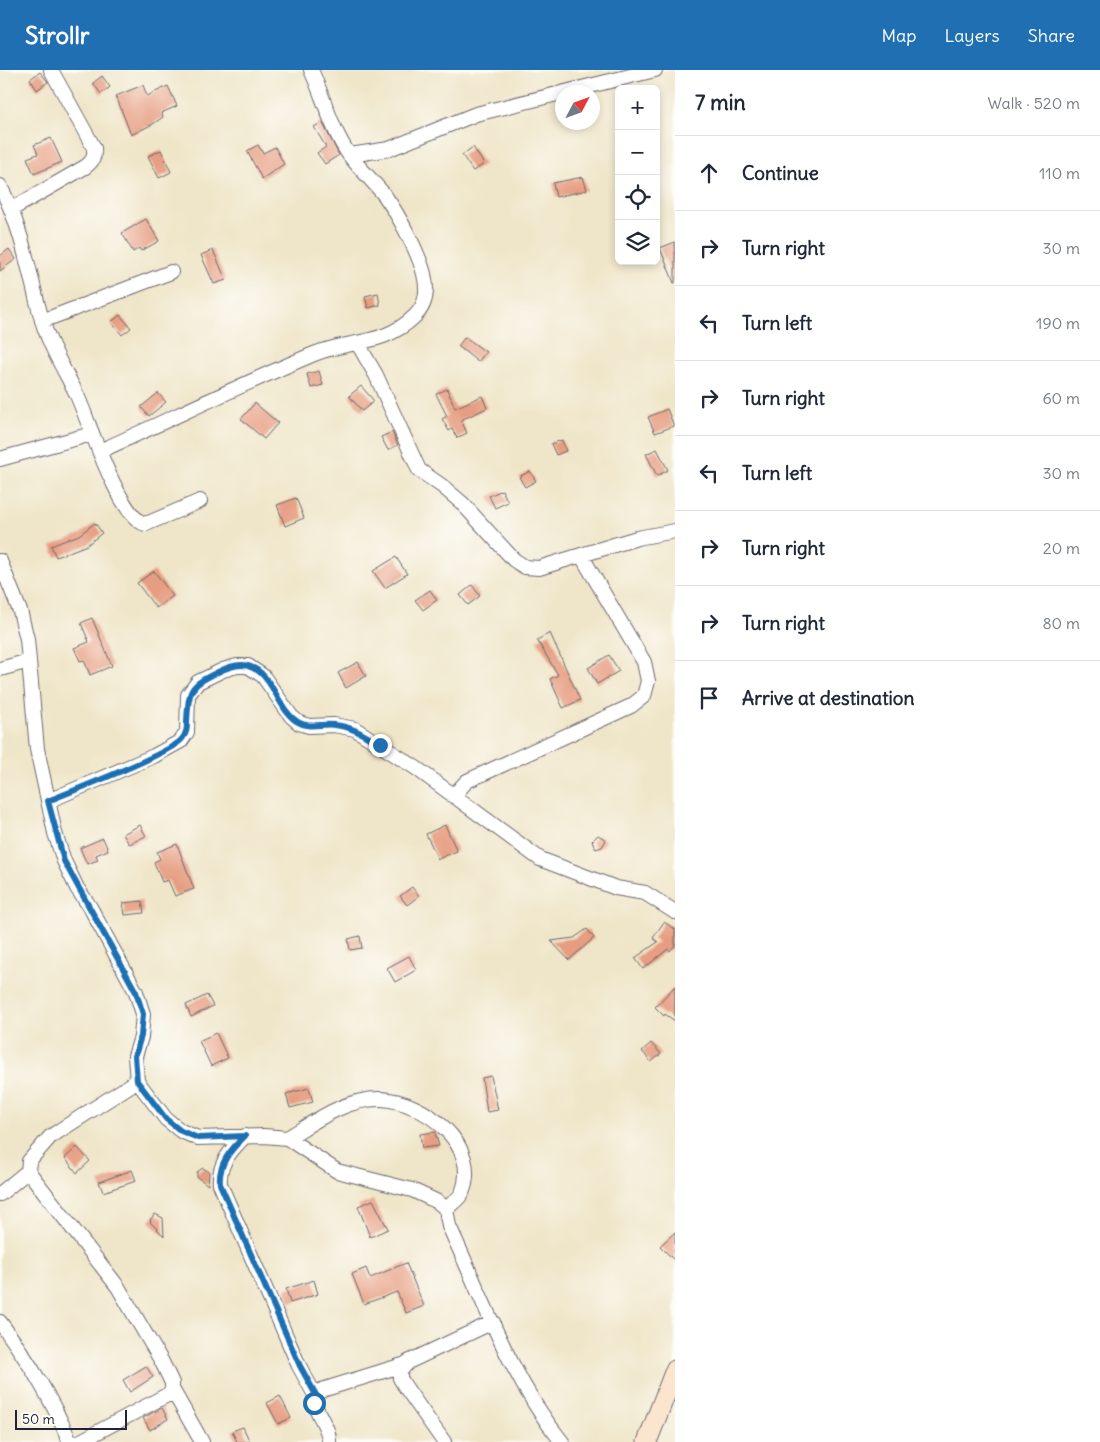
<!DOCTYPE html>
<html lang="en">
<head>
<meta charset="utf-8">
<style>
	:root { --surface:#fff; --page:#f2f2f3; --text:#1f2937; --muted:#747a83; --line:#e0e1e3; --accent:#1f6fb2 }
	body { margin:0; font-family:Delius,sans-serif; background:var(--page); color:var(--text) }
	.controls { position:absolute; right:15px; top:15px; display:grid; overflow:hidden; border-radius:8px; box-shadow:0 2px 8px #0003 }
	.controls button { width:45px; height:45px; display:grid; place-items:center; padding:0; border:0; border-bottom:1px solid var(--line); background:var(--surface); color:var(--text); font:25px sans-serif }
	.compass { position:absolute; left:555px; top:15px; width:45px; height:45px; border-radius:50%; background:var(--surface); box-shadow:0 2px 8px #0003; rotate:49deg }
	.scale { position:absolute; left:15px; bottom:12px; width:112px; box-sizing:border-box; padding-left:5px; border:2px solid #22223b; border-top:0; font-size:14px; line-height:18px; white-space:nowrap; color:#22223b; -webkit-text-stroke:4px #fdfcf7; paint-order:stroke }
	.stop { position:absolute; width:15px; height:15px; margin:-11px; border:4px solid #1f6fb2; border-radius:50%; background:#fff }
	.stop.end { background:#1f6fb2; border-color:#fff; box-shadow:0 1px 5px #0008 }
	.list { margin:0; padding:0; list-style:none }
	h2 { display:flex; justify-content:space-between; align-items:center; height:65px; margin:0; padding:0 20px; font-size:21px }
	h2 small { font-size:16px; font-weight:400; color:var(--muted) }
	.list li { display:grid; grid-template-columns:32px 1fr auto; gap:15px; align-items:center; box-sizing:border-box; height:75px; padding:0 20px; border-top:1px solid var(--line) }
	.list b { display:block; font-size:19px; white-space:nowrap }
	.list em { font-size:16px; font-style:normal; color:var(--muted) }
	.icon { flex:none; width:28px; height:28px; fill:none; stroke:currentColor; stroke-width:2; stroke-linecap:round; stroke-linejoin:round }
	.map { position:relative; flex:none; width:675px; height:1372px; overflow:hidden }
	header { display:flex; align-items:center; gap:30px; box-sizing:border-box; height:70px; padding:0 25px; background:var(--accent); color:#fff }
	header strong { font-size:24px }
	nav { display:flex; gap:28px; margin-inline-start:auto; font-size:18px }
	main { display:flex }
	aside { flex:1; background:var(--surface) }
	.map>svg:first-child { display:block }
	.building { fill:#e79d81 }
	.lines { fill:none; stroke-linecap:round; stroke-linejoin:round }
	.street-casing { stroke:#6a666c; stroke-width:16 }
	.secondary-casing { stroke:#6a666c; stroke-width:21 }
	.street { stroke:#fff; stroke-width:14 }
	.secondary { stroke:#fce5cf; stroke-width:19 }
	.route { stroke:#1f6fb2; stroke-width:6 }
</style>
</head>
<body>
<header>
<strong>Strollr</strong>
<nav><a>Map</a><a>Layers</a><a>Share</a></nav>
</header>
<main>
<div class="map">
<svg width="675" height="1372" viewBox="0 0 675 1372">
	<rect width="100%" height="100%" fill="#fdfcf7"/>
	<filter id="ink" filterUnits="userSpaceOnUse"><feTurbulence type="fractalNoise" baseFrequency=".02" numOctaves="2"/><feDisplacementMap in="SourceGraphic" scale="10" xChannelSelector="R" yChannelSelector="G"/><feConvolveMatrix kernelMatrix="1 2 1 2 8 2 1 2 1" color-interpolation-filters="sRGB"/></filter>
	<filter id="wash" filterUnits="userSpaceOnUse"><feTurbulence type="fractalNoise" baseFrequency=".0096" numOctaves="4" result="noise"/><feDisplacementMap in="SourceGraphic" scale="20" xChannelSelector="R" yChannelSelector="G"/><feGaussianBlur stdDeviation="1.12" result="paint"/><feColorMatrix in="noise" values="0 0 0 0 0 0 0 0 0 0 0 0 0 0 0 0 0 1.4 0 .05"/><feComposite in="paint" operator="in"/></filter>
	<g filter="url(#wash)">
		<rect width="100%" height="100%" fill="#efe5c8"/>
		<g id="blocks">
			<path class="building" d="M 40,2 L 48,12 L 37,20 L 30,9 Z
				M 102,6 L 110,17 L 101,24 L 93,13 Z
				M 143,15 L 147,26 L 168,16 L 177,36 L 161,43 L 163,47 L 153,54 L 131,65 L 116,26 Z
				M 322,52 L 339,85 L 325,94 L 317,83 L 326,77 L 314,57 Z
				M 51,68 L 62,92 L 34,104 L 27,88 L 38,84 L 34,75 Z
				M 258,75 L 263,83 L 275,77 L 284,94 L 262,109 L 247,81 Z
				M 473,77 L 484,94 L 473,101 L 462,85 Z
				M 161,80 L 171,102 L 159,108 L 148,86 Z
				M 583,107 L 587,120 L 556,127 L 553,113 Z
				M 146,149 L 159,171 L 141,181 L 139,178 L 133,182 L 122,163 Z
				M 675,172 L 675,213 L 674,213 L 660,178 Z
				M 9,179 L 16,189 L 0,201 L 0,186 Z
				M 213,180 L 226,210 L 214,214 L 201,185 Z
				M 378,223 L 380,235 L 368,238 L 365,226 Z
				M 120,245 L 131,258 L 122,265 L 111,252 Z
				M 465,267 L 486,282 L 478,292 L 458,276 Z
				M 319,301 L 323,315 L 311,318 L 307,304 Z
				M 361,316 L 374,331 L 362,341 L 349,326 Z
				M 447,319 L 455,338 L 482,326 L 487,338 L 461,350 L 467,363 L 457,368 L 452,359 L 449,361 L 442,349 L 447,346 L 436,324 Z
				M 158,323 L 166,332 L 149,346 L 141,337 Z
				M 255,333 L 278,353 L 264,369 L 241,349 Z
				M 667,339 L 674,356 L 655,363 L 648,347 Z
				M 392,362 L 398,375 L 388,380 L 381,367 Z
				M 562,370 L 566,381 L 556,385 L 551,374 Z
				M 657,379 L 668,400 L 657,406 L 646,384 Z
				M 530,401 L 536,411 L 525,417 L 519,407 Z
				M 502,420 L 508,432 L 495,438 L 489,426 Z
				M 296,428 L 304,448 L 285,456 L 277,435 Z
				M 95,453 L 102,463 L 87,475 L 56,487 L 51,476 L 79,465 Z
				M 396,487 L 407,504 L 385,518 L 373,501 Z
				M 154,501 L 173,526 L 156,538 L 137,513 Z
				M 472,515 L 480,526 L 468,535 L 460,525 Z
				M 430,520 L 437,530 L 423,540 L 415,530 Z
				M 92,548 L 112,596 L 90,605 L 84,590 L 80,591 L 74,578 L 89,572 L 81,553 Z
				M 550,563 L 580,630 L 563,638 L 550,609 L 558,605 L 537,570 Z
				M 609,585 L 619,601 L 597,614 L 588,598 Z
				M 358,592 L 366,606 L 346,618 L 338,603 Z
				M 140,755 L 146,766 L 129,774 L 123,764 Z
				M 445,755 L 457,781 L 438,789 L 426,764 Z
				M 598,765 L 606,770 L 602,777 L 596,779 L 592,771 Z
				M 103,768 L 108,780 L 96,785 L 98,790 L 87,794 L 80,778 Z
				M 177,774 L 194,819 L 175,826 L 168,810 L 162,812 L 154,792 L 160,789 L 157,782 Z
				M 412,817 L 419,826 L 407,835 L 400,826 Z
				M 142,831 L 144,843 L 125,845 L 123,833 Z
				M 664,852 L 675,859 L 675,875 L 670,881 L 668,879 L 643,899 L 635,888 L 658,872 L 653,868 Z
				M 587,859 L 594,868 L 569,890 L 551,871 L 574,868 Z
				M 360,866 L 362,878 L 350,880 L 348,869 Z
				M 409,886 L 416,900 L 395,912 L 387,898 Z
				M 675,916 L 675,951 L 665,944 L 664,946 L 655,937 Z
				M 207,925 L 213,936 L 191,947 L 186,935 Z
				M 216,963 L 228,988 L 211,996 L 199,971 Z
				M 651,973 L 661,984 L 651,992 L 642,981 Z
				M 491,1006 L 498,1040 L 487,1042 L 482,1008 Z
				M 309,1018 L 313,1032 L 290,1038 L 286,1024 Z
				M 435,1062 L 439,1076 L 422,1078 L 420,1064 Z
				M 77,1077 L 90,1091 L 77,1103 L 65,1088 Z
				M 203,1098 L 209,1102 L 208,1115 L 197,1107 L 197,1102 Z
				M 132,1100 L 136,1111 L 103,1122 L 99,1112 Z
				M 373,1130 L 388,1159 L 370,1167 L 358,1136 Z
				M 155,1144 L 163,1148 L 164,1166 L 151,1153 L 150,1150 Z
				M 675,1162 L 675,1191 L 660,1176 Z
				M 406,1193 L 424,1236 L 406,1243 L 397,1222 L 364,1234 L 352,1204 L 366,1198 L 370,1208 Z
				M 314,1210 L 318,1224 L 290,1233 L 286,1219 Z
				M 146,1296 L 153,1307 L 130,1322 L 123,1310 Z
				M 280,1326 L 291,1348 L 278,1354 L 267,1333 Z
				M 162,1338 L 168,1349 L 150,1360 L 143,1348 Z
				M 243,1357 L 250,1372 L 237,1372 L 232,1361 Z"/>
		</g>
	</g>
	<g filter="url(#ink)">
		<use href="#blocks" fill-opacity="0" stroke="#6a666c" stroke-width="1"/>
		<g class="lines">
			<defs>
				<path id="street" d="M 350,85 L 389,79 L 476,44 L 655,0
					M 0,116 C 23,159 29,204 42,250 C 50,277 64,299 76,323 C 88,348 120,451 146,454 L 200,431
					M 12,139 L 85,97 C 92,92 95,88 94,78 L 51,0
					M 42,251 L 171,202
					M 358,274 L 376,305 L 419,400 L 442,416 L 462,433 L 514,490 L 525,497 L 539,498 L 637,468 L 675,461
					M 100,381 C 171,349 242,314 314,284 C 350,269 383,277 415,246 C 427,234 428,220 424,204 C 419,183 398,144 385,126 C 374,112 361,100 350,86 C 332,61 324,28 311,0
					M 0,389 L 92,364
					M 0,491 L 20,541 L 27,569 L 37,679 L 55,763 L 64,791 L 77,818 L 90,837 L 136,922 L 143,944 L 141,967 L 135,986 L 137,1011 L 166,1049 L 181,1061 L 198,1068 L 264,1066 L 287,1068 L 337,1101 L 412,1120 L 438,1132 L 446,1139 L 449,1156 C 483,1229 511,1309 562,1372
					M 0,599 L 29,591
					M 453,726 L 467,711 L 631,636 L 644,626 L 648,611 L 644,592 L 581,485
					M 48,731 L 154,686 L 181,671 L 187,662 L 188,625 L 198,612 L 223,600 L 237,596 L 248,596 L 263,606 L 291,646 L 299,653 L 309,656 L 334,655 L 355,659 L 416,698 L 540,789 L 616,818 L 645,823 L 675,842
					M 137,1011 L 62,1059 L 50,1067 L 29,1091 L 28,1101 L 118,1217 L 162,1292 L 172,1313 L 172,1319 L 202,1372
					M 245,1066 C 231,1080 218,1094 220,1114 L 299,1296 L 315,1325
					M 287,1068 C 316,1051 346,1028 381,1029 C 424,1031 482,1075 462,1123 C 459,1129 451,1134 446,1139
					M 0,1124 L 28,1101
					M 0,1252 C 29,1292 51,1327 70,1372
					M 79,1372 L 169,1324 L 172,1319
					M 329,1372 C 330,1355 312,1342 315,1325 L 322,1320 L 403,1295
					M 444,1372 L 404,1315 L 400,1308 L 400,1301 L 408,1292 L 493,1252"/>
				<path id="secondary" d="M 647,1372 L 675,1300"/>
			</defs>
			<use href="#street" class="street-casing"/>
			<use href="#secondary" class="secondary-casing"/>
			<use href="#street" class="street"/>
			<use href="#secondary" class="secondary"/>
		</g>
	</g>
	<g class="lines" filter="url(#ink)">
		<path class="route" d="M 314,1333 L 316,1325 L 300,1296 L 220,1114 C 218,1094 231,1079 245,1066 L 198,1068 L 181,1061 L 166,1049 L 144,1020 L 137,1011 L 135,986 L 141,966 L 143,944 L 136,922 L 64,791 L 48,731 C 72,721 170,684 182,669 C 187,663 187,658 187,651 C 189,619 189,616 218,602 C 226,598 239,593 248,596 C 274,603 277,640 298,652 C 309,659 323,653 335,655 C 353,657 365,665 380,675"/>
	</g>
</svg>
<div class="controls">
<button>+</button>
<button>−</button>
<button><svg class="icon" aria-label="locate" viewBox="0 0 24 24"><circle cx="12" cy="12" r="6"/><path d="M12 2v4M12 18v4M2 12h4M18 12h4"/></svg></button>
<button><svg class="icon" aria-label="layers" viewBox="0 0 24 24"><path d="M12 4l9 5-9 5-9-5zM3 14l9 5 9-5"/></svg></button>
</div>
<svg class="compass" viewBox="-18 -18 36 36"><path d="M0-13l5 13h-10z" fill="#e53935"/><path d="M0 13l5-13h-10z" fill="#747a83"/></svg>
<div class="scale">50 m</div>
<div class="stop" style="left:314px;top:1333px"></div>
<div class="stop end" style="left:380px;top:675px"></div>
</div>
<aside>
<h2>7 min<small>Walk · 520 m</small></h2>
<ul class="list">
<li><svg class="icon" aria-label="ahead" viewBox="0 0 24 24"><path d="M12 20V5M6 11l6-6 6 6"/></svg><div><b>Continue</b></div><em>110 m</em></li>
<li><svg class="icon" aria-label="right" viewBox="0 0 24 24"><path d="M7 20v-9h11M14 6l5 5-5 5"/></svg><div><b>Turn right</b></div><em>30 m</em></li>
<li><svg class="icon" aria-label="left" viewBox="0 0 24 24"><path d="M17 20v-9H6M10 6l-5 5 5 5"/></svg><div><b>Turn left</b></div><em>190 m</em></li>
<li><svg class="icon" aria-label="right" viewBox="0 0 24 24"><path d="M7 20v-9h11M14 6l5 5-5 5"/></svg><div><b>Turn right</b></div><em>60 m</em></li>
<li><svg class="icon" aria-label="left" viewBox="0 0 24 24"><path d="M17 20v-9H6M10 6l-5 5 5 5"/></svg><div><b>Turn left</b></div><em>30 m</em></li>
<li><svg class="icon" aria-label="right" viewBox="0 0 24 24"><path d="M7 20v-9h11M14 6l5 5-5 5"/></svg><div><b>Turn right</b></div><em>20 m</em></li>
<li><svg class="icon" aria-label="right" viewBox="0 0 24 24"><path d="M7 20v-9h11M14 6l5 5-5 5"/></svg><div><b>Turn right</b></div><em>80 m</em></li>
<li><svg class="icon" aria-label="arrive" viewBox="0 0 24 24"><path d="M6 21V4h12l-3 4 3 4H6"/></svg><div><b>Arrive at destination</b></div></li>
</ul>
</aside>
</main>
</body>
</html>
